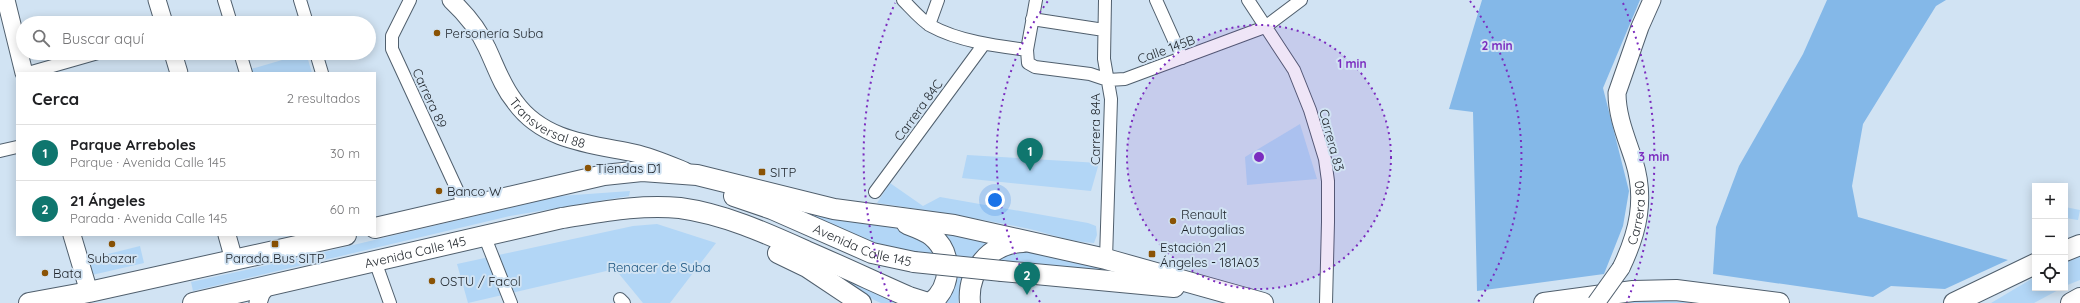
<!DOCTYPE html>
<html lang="es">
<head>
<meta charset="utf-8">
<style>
	:root { --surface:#fff; --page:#f6f6f6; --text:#202124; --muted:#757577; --line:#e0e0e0; --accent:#0f766e }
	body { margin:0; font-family:Quicksand,sans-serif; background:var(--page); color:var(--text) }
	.controls { position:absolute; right:12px; bottom:12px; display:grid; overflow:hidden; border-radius:0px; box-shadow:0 2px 10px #0003 }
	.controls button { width:36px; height:36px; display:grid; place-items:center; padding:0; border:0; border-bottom:1px solid var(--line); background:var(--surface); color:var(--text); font:20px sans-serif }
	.you { position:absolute; left:995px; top:200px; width:14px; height:14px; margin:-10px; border:3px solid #fff; border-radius:50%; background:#1a73e8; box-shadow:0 0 0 6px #1a73e833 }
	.badge { display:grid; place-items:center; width:26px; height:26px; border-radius:50%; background:var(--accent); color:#fff; font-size:13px; font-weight:700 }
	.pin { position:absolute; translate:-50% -33px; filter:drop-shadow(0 1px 2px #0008) }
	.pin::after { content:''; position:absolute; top:21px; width:14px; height:12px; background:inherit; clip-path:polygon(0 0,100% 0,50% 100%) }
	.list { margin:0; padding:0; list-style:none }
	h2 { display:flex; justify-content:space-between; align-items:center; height:52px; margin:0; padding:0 16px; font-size:17px }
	h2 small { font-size:13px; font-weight:400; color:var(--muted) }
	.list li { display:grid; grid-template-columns:26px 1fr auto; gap:12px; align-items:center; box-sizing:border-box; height:56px; padding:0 16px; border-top:1px solid var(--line) }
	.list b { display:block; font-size:15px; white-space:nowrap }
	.list p { margin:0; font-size:13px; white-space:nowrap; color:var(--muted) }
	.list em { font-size:13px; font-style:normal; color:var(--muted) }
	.icon { flex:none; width:22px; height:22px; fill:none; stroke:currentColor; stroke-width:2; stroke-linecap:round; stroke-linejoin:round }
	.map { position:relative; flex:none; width:2080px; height:303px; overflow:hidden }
	.search { position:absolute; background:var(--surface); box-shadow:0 2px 10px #0003; left:16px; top:16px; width:360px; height:44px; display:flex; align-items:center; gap:10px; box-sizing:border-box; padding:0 14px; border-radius:22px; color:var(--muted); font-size:15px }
	.panel { position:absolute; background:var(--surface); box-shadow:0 2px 10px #0003; left:16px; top:72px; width:360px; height:164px; border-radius:0px }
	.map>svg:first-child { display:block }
	.green { fill:#b2d6f6 }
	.forest { fill:#84b8e8 }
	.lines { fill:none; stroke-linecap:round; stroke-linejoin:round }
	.street-casing { stroke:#505f6d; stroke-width:14 }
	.secondary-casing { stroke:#505f6d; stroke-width:19 }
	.primary-casing { stroke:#505f6d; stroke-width:22 }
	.street { stroke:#fff; stroke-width:12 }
	.secondary { stroke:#fff; stroke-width:17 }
	.primary { stroke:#fff; stroke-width:20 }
	.secondary-bridge-casing { stroke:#505f6d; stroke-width:19; stroke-linecap:butt }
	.primary-bridge-casing { stroke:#505f6d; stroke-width:22; stroke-linecap:butt }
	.secondary-bridge { stroke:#fff; stroke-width:17 }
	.primary-bridge { stroke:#fff; stroke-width:20 }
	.ring { fill:none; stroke:#7b2cbf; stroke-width:2; stroke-dasharray:2 4 }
	.poi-dot { fill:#8a5305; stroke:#d1e3f3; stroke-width:1.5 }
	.labels { text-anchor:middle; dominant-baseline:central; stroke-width:4; stroke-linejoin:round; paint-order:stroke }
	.poi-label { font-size:13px; fill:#1d2329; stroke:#d1e3f3; text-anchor:start }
	.street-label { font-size:13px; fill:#1d2329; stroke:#d1e3f3 }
	.park-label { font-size:13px; fill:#18527e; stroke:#d1e3f3 }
	.centre { fill:#7b2cbf; stroke:#d1e3f3; stroke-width:2 }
	.ring-label { font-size:12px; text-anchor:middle; font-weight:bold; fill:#7b2cbf; stroke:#d1e3f3; stroke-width:4; stroke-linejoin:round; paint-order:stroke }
</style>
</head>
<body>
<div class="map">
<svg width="2080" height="303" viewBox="0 0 2080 303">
	<rect width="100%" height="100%" fill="#d1e3f3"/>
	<path class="green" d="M 306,53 L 312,73 L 252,73 L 251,69 Z
		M 1300,124 L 1317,179 L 1247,185 L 1245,157 Z
		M 967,155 L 1099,163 L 1091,191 L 962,178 Z
		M 890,183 L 923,206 L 940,197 L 1088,223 L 1096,226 L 1097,235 L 1094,243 C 1070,242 1048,233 1025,228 C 976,218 927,210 877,203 Z
		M 630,191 L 629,196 L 510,216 L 193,291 L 191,282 L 286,261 L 560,196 Z
		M 775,200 L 908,231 L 922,237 L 939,257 L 895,254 Z
		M 2065,207 L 2080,210 L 2078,220 L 2065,218 Z
		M 657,224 L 716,243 L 670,303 L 643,303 L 615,269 L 468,303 L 457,264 L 633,226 Z
		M 939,229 L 1004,241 L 964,273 L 958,303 L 940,303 Z
		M 140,246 L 144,263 L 92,275 L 89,264 L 106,260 L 108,254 Z
		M 1016,251 L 1042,253 L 1153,278 L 988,263 Z
		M 2080,256 L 2080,280 L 2065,286 L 2065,263 Z
		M 808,258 L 909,303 L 881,303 L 874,300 Z
		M 2035,277 L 2035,288 L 2062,288 L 2034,303 L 1991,303 Z
		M 1609,299 L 1721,303 L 1606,303 Z"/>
	<path class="forest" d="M 1482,0 L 1640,0 L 1603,88 L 1629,191 L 1623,226 L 1604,274 L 1477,291 L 1473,112 L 1449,109 Z
		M 1827,0 L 1946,0 L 1936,6 L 1863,124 L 1852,186 L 1858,217 L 2008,260 L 1945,289 L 1891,286 L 1873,297 L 1713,274 L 1716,227 L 1739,166 L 1803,54 Z"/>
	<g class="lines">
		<defs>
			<path id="street" d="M 224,0 L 231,23
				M 300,0 L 307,23
				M 410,0 L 392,36 L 392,49 L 465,207
				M 903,0 C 911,8 921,20 931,26 C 958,41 996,46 1027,50
				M 1036,0 L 1027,50 L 1028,63 L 1035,67 L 1090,74 L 1108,80 L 1125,79 L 1265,27 L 1301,0
				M 1105,0 L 1104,59 L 1111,99 L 1106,259
				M 1156,0 L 1182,58
				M 1248,0 L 1294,70 L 1310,110 L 1325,159 L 1328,181 L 1328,222 L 1326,303
				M 1032,19 L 1104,30
				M 929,25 L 938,0
				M 240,53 L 246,73
				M 316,53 L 322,73
				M 28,73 L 98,53
				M 0,151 L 17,147
				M 875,192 L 984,44
				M 484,235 L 511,303
				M 375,261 L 390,303
				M 620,299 L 624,303"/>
			<g id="secondary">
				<path d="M 6,0 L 24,73"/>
				<path d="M 157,0 L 164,23"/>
				<path id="s1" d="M 451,0 C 466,14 479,30 487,48 C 496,67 502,86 515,102 C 543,141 590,144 634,153 C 652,157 668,164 685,171"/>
				<path d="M 173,53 L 179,73"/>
				<path d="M 72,235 L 89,292"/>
				<path d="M 227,235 L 234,260"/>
				<path id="s2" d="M 1621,268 C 1638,233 1646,199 1634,161 C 1627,139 1617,117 1617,93 L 1640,27 L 1652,0"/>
				<path d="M 258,303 L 261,294 L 267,286"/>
			</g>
			<g id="primary">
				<path id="s3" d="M 734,196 L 772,209 L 872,253 L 914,262"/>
				<path d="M 907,224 C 915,227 926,231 932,236 C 953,254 952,286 931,303"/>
				<path d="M 375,228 L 604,175 L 642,171 L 697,175 L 834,209 L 954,225 L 1106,259 L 1263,303"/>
				<path d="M 2065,251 L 2080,245"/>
				<path d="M 778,253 L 807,267 L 861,303"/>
				<path d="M 1002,271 L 1174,287"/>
				<path d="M 29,303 L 89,292 L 346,235"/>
				<path id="s4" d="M 193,303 L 562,218 C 601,212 640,204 680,208 C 724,214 766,233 806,251 C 841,266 875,282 909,297 L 928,303"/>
				<path d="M 970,303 C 967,271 990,243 1023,242"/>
				<path d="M 1544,303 L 1633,291 L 1676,290 L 1779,303"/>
				<path d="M 1954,303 L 2035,264"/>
				<path d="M 2071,303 L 2080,298"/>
			</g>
		</defs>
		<use href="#street" class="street-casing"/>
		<use href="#secondary" class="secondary-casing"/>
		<use href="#primary" class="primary-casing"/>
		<use href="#street" class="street"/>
		<use href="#secondary" class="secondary"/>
		<use href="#primary" class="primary"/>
		<defs>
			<path id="secondary-bridge" d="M 1596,303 L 1621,268"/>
			<path id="primary-bridge" d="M 914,262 L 1002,271"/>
		</defs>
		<use href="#secondary-bridge" class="secondary-bridge-casing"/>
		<use href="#primary-bridge" class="primary-bridge-casing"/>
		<use href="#secondary-bridge" class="secondary-bridge"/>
		<use href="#primary-bridge" class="primary-bridge"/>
	</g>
	<circle cx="1259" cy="157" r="132" fill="#7b2cbf" fill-opacity=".12"/>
	<g class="ring">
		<circle cx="1259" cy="157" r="132"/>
		<path d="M1040 302A263 263 0 0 1 1048 1M1470 1A263 263 0 0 1 1478 302"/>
		<path d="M891 302A395 395 0 0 1 895 3M1623 3A395 395 0 0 1 1627 302"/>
	</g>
	<g class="poi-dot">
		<circle cx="437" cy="33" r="4"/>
		<circle cx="588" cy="168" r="4"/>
		<rect x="758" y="168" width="8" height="8" rx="2"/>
		<circle cx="439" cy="191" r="4"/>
		<circle cx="1173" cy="221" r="4"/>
		<circle cx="112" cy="244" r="4"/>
		<rect x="271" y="240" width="8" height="8" rx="2"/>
		<rect x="1148" y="250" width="8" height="8" rx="2"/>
		<circle cx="45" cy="273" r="4"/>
		<circle cx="432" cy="281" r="4"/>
	</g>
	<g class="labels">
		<g class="poi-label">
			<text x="445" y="33">Personería Suba</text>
			<text x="596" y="168">Tiendas D1</text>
			<text x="770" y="172">SITP</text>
			<text x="447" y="191">Banco W</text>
			<text x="1181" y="214">Renault<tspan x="1181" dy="15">Autogalias</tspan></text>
			<text x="1160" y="247">Estación 21<tspan x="1160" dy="15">Ángeles - 181A03</tspan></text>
			<text x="112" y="258" text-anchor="middle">Subazar</text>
			<text x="275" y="258" text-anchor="middle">Parada Bus SITP</text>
			<text x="53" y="273">Bata</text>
			<text x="440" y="281">OSTU / Facol</text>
		</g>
		<g class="street-label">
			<text transform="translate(1166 49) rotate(-20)">Calle 145B</text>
			<text transform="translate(430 98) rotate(65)">Carrera 89</text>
			<text transform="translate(918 110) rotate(-54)">Carrera 84C</text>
			<text stroke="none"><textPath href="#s1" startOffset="161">Transversal 88</textPath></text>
			<text transform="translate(1095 129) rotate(-90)">Carrera 84A</text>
			<text transform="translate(1332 140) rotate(75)">Carrera 83</text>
			<text stroke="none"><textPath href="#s2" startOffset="58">Carrera 80</textPath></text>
			<text stroke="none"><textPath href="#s3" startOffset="138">Avenida Calle 145</textPath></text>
			<text stroke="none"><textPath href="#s4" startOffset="228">Avenida Calle 145</textPath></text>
		</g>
		<g class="park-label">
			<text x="659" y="267">Renacer de Suba</text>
		</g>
	</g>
	<circle cx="1259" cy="157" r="6" class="centre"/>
	<g class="ring-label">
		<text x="1497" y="50">2 min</text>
		<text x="1352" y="68">1 min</text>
		<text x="1654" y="161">3 min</text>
	</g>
</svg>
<div class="controls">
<button>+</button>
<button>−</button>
<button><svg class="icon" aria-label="locate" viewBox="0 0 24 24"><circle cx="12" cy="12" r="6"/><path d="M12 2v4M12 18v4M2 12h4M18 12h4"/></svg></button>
</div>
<div class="you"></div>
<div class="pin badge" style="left:1030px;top:171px">1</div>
<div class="pin badge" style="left:1027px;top:295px">2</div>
<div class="search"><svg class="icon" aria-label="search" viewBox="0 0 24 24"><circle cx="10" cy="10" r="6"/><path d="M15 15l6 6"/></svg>Buscar aquí</div>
<section class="panel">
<h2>Cerca<small>2 resultados</small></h2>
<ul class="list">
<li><span class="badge">1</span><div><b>Parque Arreboles</b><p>Parque · Avenida Calle 145</p></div><em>30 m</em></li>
<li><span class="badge">2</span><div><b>21 Ángeles</b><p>Parada · Avenida Calle 145</p></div><em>60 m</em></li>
</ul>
</section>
</div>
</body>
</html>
